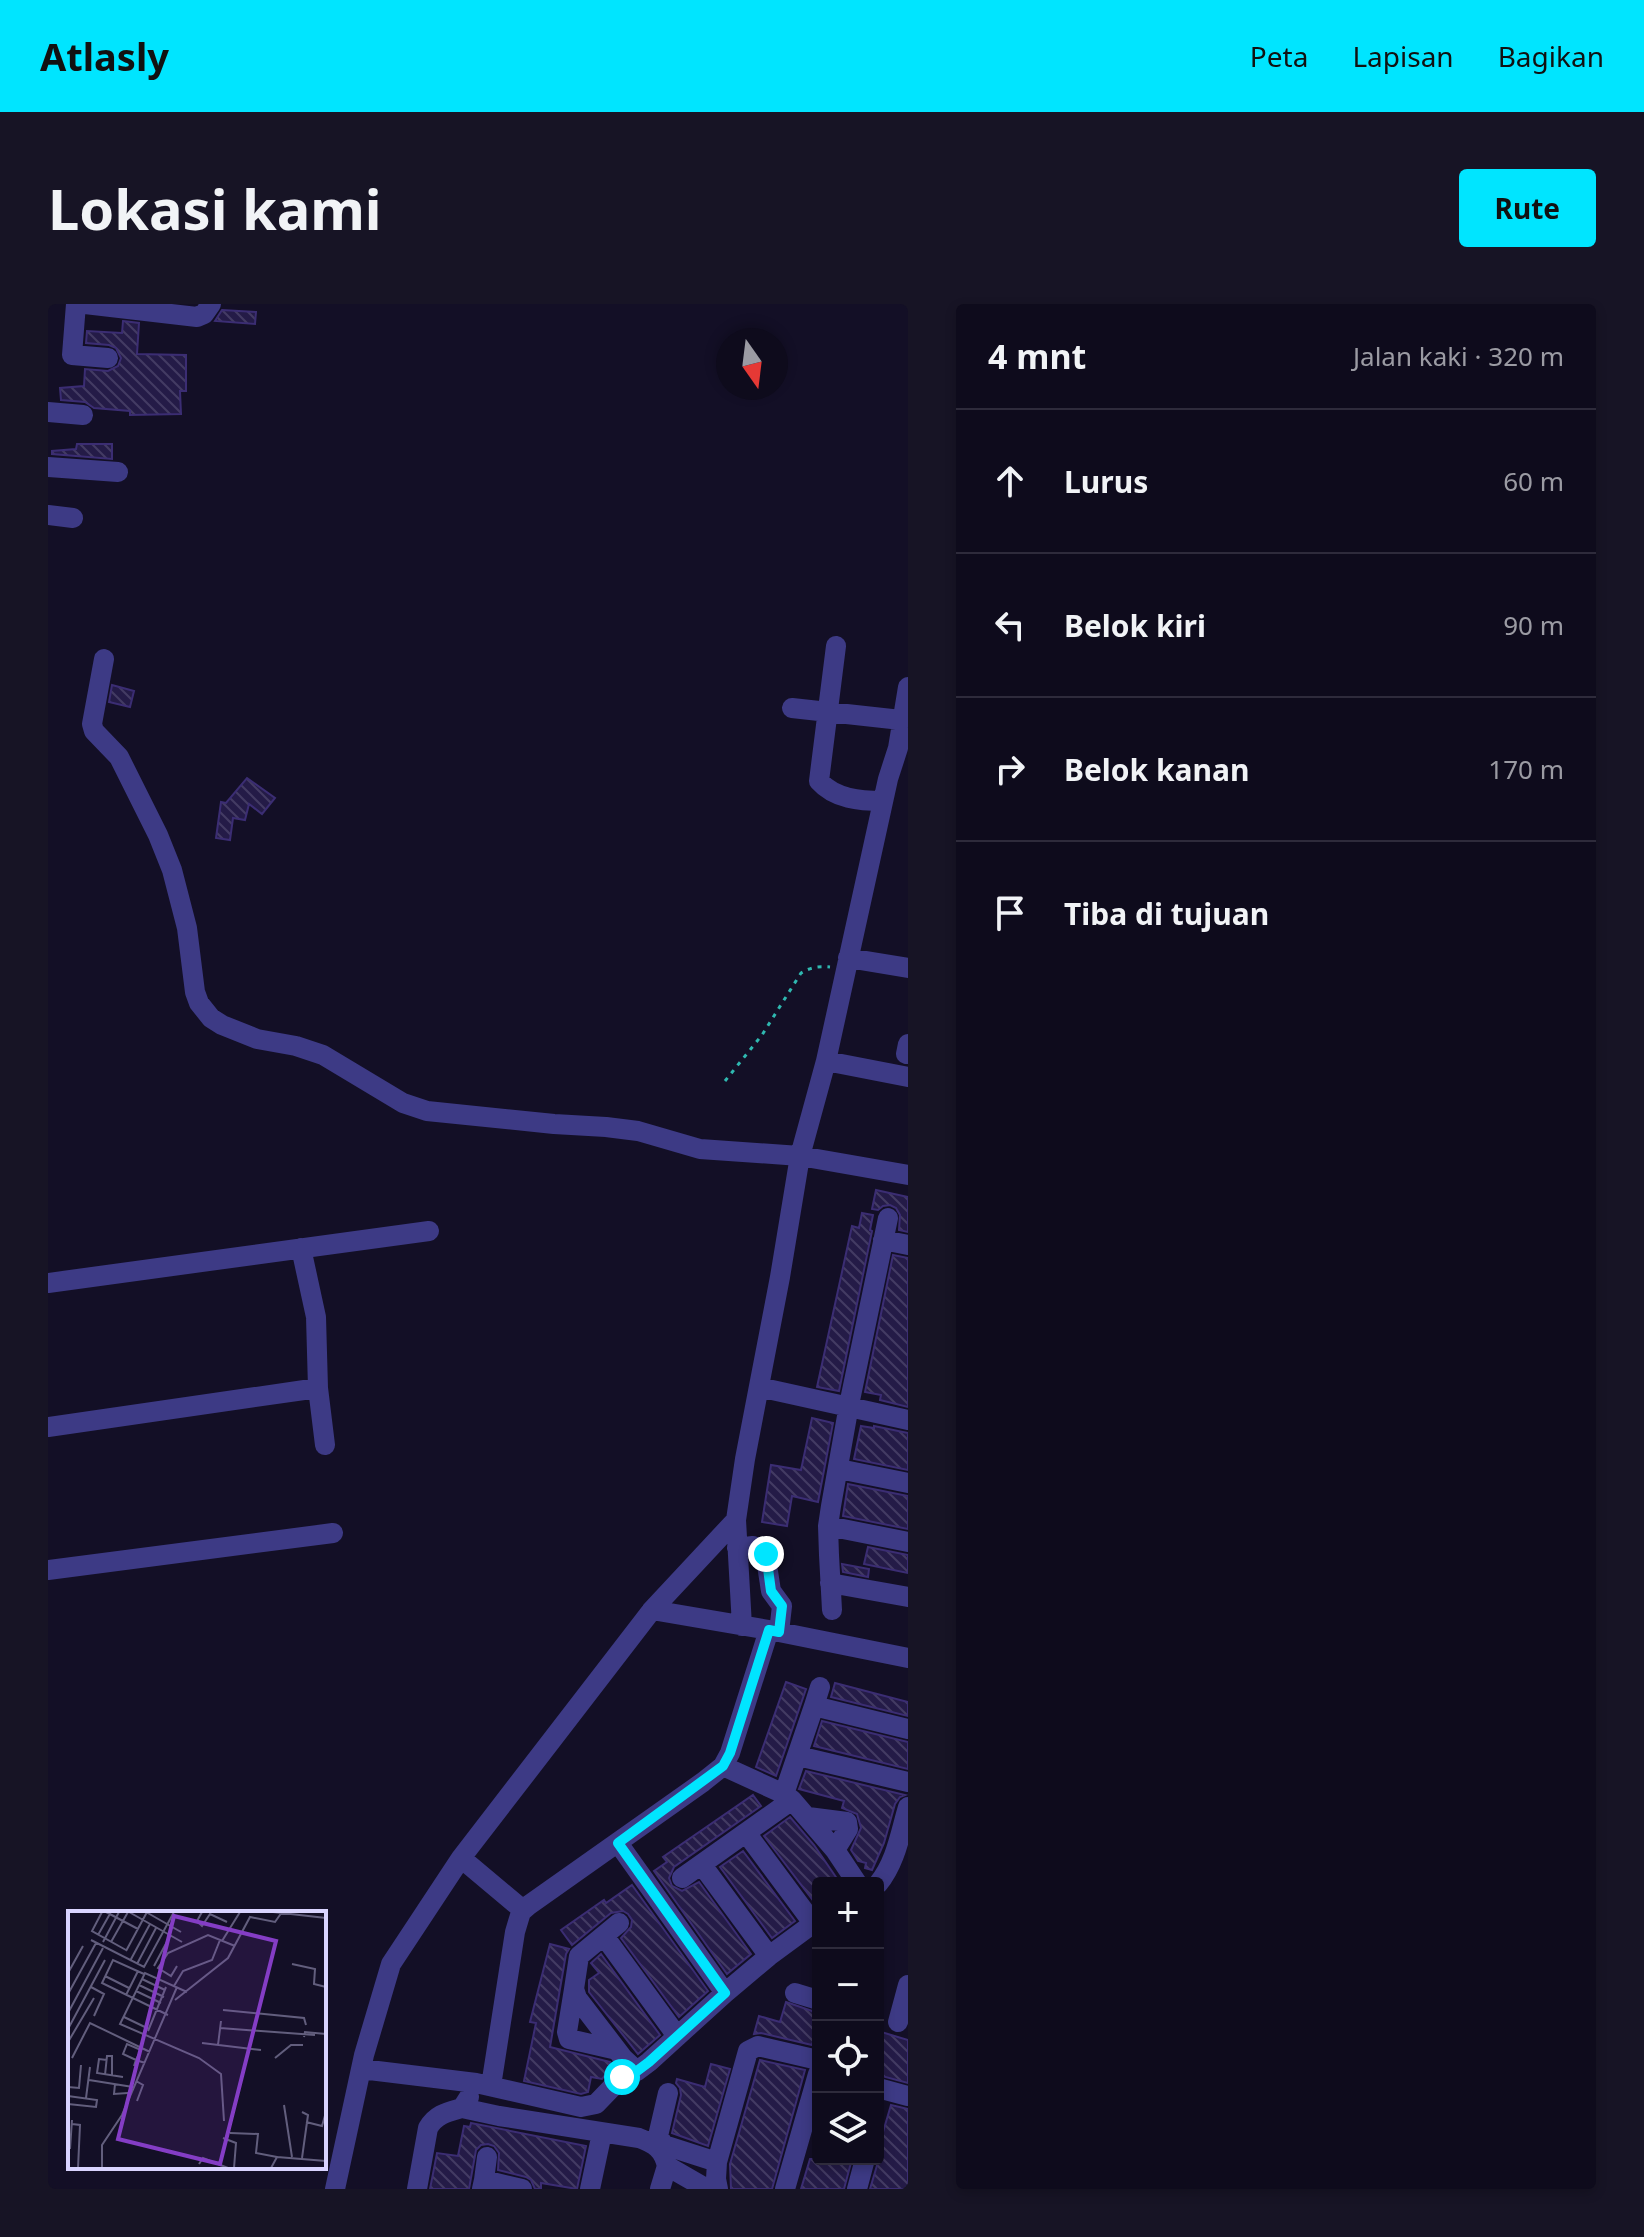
<!DOCTYPE html>
<html lang="id">
<head>
<meta charset="utf-8">
<style>
	:root { --surface:#0e0b1c; --page:#171425; --text:#f1f3f6; --muted:#9b9ba3; --line:#2e2b3b; --accent:#00e5ff }
	body { margin:0; font-family:"Noto Sans",sans-serif; background:var(--page); color:var(--text) }
	.controls { position:absolute; right:24px; bottom:24px; display:grid; overflow:hidden; border-radius:8px; box-shadow:0 4px 12px #0003 }
	.controls button { width:72px; height:72px; display:grid; place-items:center; padding:0; border:0; border-bottom:2px solid var(--line); background:var(--surface); color:var(--text); font:40px sans-serif }
	.compass { position:absolute; left:668px; top:24px; width:72px; height:72px; border-radius:50%; background:var(--surface); box-shadow:0 4px 12px #0003; rotate:166deg }
	.stop { position:absolute; width:24px; height:24px; margin:-18px; border:6px solid #00e5ff; border-radius:50%; background:#fff }
	.stop.end { background:#00e5ff; border-color:#fff; box-shadow:0 2px 8px #0008 }
	.list { margin:0; padding:0; list-style:none }
	h2 { display:flex; justify-content:space-between; align-items:center; height:104px; margin:0; padding:0 32px; font-size:34px }
	h2 small { font-size:26px; font-weight:400; color:var(--muted) }
	.list li { display:grid; grid-template-columns:52px 1fr auto; gap:24px; align-items:center; box-sizing:border-box; height:144px; padding:0 32px; border-top:2px solid var(--line) }
	.list b { display:block; font-size:30px; white-space:nowrap }
	.list em { font-size:26px; font-style:normal; color:var(--muted) }
	.icon { flex:none; width:44px; height:44px; fill:none; stroke:currentColor; stroke-width:2; stroke-linecap:round; stroke-linejoin:round }
	.map { position:relative; flex:none; width:860px; height:1885px; overflow:hidden; border-radius:8px }
	header { display:flex; align-items:center; gap:48px; box-sizing:border-box; height:112px; padding:0 40px; background:var(--accent); color:#111 }
	header strong { font-size:38px }
	nav { display:flex; gap:44px; margin-inline-start:auto; font-size:28px }
	.intro { display:flex; align-items:center; justify-content:space-between; box-sizing:border-box; height:192px; padding:0 48px }
	h1 { margin:0; font-size:56px }
	.button { padding:20px 36px; border-radius:8px; background:var(--accent); color:#111; font-size:28px; font-weight:700 }
	main { display:flex; gap:48px; padding:0 48px }
	aside { flex:1; background:var(--surface); border-radius:8px; box-shadow:0 4px 12px #0003 }
	.map>svg:first-child { display:block }
	.building { fill:url(#building-back-hatch); stroke:#3b2d73; stroke-width:2 }
	.lines { fill:none; stroke-linecap:round; stroke-linejoin:round }
	.path { stroke:#2fb8b0; stroke-width:3; stroke-dasharray:4 6; stroke-linecap:butt }
	.minor { stroke:#3d3a85; stroke-width:20 }
	.route { stroke:#00e5ff; stroke-width:10 }
	.inset-road { fill:none; stroke:#625e7d; stroke-width:2 }
	.view { fill:#843dc5; fill-opacity:0.15; stroke:#843dc5; stroke-width:4 }
	.inset-edge { fill:none; stroke:#d9d4ff; stroke-width:4 }
</style>
</head>
<body>
<header>
<strong>Atlasly</strong>
<nav><a>Peta</a><a>Lapisan</a><a>Bagikan</a></nav>
</header>
<div class="intro"><h1>Lokasi kami</h1><a class="button">Rute</a></div>
<main>
<div class="map">
<svg width="860" height="1885" viewBox="0 0 860 1885">
	<defs>
		<pattern id="building-back-hatch" width="6" height="6" patternUnits="userSpaceOnUse" patternTransform="scale(2)"><rect width="6" height="6" fill="#241b47"/><path d="M-1 5l2 2M0 0l6 6M5-1l2 2" fill="none" stroke="#433b63"/></pattern>
	</defs>
	<rect width="100%" height="100%" fill="#130f26"/>
	<path class="building" d="M 174,6 L 208,8 L 207,20 L 167,17 Z
		M 75,17 L 91,19 L 89,50 L 138,51 L 138,87 L 132,87 L 133,110 L 82,111 L 82,107 L 46,104 L 37,98 L 13,96 L 12,84 L 36,82 L 37,65 L 60,67 L 70,62 L 73,54 L 68,44 L 61,41 L 38,39 L 39,27 L 74,29 Z
		M 29,140 L 64,140 L 64,155 L 4,150 L 4,147 L 28,145 Z
		M 64,381 L 86,387 L 82,403 L 61,398 Z
		M 199,474 L 227,494 L 214,510 L 201,500 L 197,516 L 185,514 L 182,536 L 168,534 L 173,498 L 178,499 Z
		M 828,886 L 860,893 L 860,928 L 851,926 L 852,911 L 848,904 L 842,901 L 835,902 L 830,906 L 824,905 Z
		M 814,909 L 825,911 L 822,926 L 824,927 L 791,1087 L 769,1083 L 804,922 L 811,924 Z
		M 845,951 L 860,954 L 860,1103 L 832,1096 L 833,1091 L 817,1088 Z
		M 764,1114 L 785,1119 L 770,1198 L 744,1192 L 739,1222 L 714,1218 L 723,1161 L 753,1166 Z
		M 813,1122 L 826,1124 L 826,1122 L 860,1129 L 860,1166 L 806,1155 Z
		M 800,1180 L 860,1192 L 860,1225 L 795,1212 Z
		M 820,1243 L 860,1251 L 860,1269 L 816,1260 Z
		M 794,1260 L 821,1265 L 820,1273 L 795,1268 Z
		M 738,1378 L 758,1385 L 728,1472 L 708,1463 Z
		M 787,1379 L 860,1398 L 860,1412 L 783,1393 Z
		M 774,1417 L 860,1438 L 860,1465 L 766,1442 Z
		M 758,1467 L 857,1491 L 852,1493 L 847,1500 L 836,1539 L 824,1566 L 817,1564 L 818,1559 L 810,1557 L 803,1546 L 813,1524 L 809,1510 L 794,1504 L 796,1497 L 751,1485 Z
		M 705,1491 L 713,1502 L 626,1563 L 621,1574 L 624,1582 L 634,1587 L 651,1578 L 703,1650 L 679,1670 L 606,1567 L 619,1558 L 615,1553 Z
		M 742,1513 L 766,1541 L 792,1579 L 770,1579 L 770,1603 L 716,1532 Z
		M 695,1547 L 747,1617 L 724,1634 L 672,1563 Z
		M 584,1581 L 660,1687 L 631,1713 L 573,1634 L 583,1623 L 584,1616 L 580,1610 L 575,1607 L 563,1609 L 524,1641 L 513,1626 L 556,1596 L 558,1599 Z
		M 502,1640 L 521,1645 L 518,1650 L 502,1743 L 562,1758 L 559,1769 L 554,1775 L 543,1773 L 540,1788 L 533,1790 L 476,1777 L 488,1719 L 482,1718 Z
		M 553,1650 L 612,1731 L 590,1750 L 541,1688 L 541,1676 L 551,1669 L 543,1659 Z
		M 738,1698 L 770,1709 L 770,1721 L 764,1741 L 713,1729 L 706,1730 L 711,1712 L 732,1718 Z
		M 830,1727 L 860,1736 L 860,1779 L 830,1771 Z
		M 712,1756 L 757,1766 L 724,1885 L 683,1885 L 682,1860 Z
		M 663,1760 L 682,1765 L 660,1842 L 624,1829 L 633,1791 L 632,1784 L 628,1779 L 629,1775 L 657,1783 Z
		M 843,1801 L 860,1805 L 860,1885 L 822,1885 L 830,1858 L 830,1845 Z
		M 423,1819 L 538,1842 L 529,1885 L 493,1879 L 493,1885 L 487,1885 L 483,1876 L 478,1873 L 450,1866 L 451,1849 L 446,1842 L 440,1840 L 433,1841 L 428,1846 L 421,1885 L 382,1885 L 389,1849 L 410,1852 L 416,1822 L 422,1823 Z
		M 762,1855 L 804,1855 L 796,1885 L 753,1885 Z"/>
	<g class="lines">
		<path class="path" d="M 677,777 L 714,731 L 753,669 C 763,663 771,662 782,663"/>
		<path class="minor" d="M 28,0 L 24,51 L 60,54
			M 37,0 L 149,13 L 156,10 L 163,0
			M 0,108 L 35,111
			M 0,163 L 70,168
			M 0,211 L 25,214
			M 788,342 L 771,477 C 787,495 812,497 835,497
			M 56,355 L 46,409 L 44,420 L 46,427 L 71,453 L 110,531 L 124,566 L 139,624 L 147,688 L 151,699 L 163,714 L 174,721 L 209,735 L 248,742 L 275,751 L 355,799 L 379,807 L 506,820 L 558,823 L 590,827 L 652,845 L 752,852 L 860,871
			M 744,404 L 853,416
			M 800,654 L 860,664
			M 860,740 L 858,750 L 860,750
			M 778,757 L 860,773
			M 835,936 L 860,941
			M 253,944 L 268,1013 L 270,1084 L 277,1141
			M 0,979 L 381,927
			M 711,1083 L 860,1116
			M 0,1123 L 270,1084
			M 791,1165 L 860,1179
			M 780,1222 L 860,1238
			M 689,1244 L 705,1242 L 717,1248 L 723,1287 L 734,1302 L 731,1328
			M 0,1266 L 285,1229
			M 782,1279 L 860,1293
			M 604,1306 L 721,1326 L 860,1354
			M 784,1306 L 781,1251 L 780,1222 L 783,1202 L 801,1101 L 840,914
			M 694,1322 L 688,1216 L 697,1155 L 732,973 L 752,852 L 778,757 L 840,475 L 850,444 L 860,383
			M 766,1402 L 772,1383
			M 750,1452 L 860,1478
			M 675,1462 L 736,1490 L 744,1496 L 787,1546 L 809,1579
			M 736,1490 L 766,1402 L 860,1425
			M 760,1513 L 799,1518 L 800,1525 L 787,1546
			M 699,1530 L 765,1619
			M 570,1539 L 677,1689
			M 413,1554 L 475,1606
			M 654,1561 L 721,1652
			M 634,1574 L 744,1496
			M 830,1580 C 848,1558 852,1530 860,1503
			M 571,1619 L 531,1652 L 526,1685 L 529,1694 L 575,1754 L 589,1767
			M 556,1632 L 629,1732
			M 526,1685 L 519,1728 L 521,1735 L 569,1746
			M 747,1689 L 770,1696
			M 850,1718 L 860,1681
			M 313,1765 L 428,1779 L 533,1803 L 548,1800 L 574,1773 L 589,1767 L 601,1758 L 677,1689 L 721,1652 L 770,1616
			M 443,1782 L 467,1628 L 473,1608 L 481,1601 L 655,1478 L 675,1462 L 682,1449 L 721,1326
			M 830,1784 L 860,1792
			M 620,1789 L 610,1832 L 616,1841 L 669,1858 L 668,1875 L 670,1885
			M 414,1804 L 451,1812 L 591,1834 C 607,1840 615,1845 619,1862
			M 669,1858 L 700,1747 L 710,1742 L 770,1756
			M 436,1876 L 439,1853
			M 287,1885 L 316,1751 L 343,1660 L 413,1554 L 604,1306 L 688,1216
			M 369,1885 L 380,1824 C 388,1810 400,1808 414,1804 L 421,1793
			M 434,1885 L 436,1876 L 474,1885
			M 542,1885 L 554,1829
			M 612,1885 L 619,1862 L 659,1885
			M 737,1885 L 770,1770
			M 809,1885 L 817,1855"/>
	</g>
	<g class="lines">
		<path class="route" d="M 574,1773 L 589,1767 L 601,1758 L 677,1689 L 570,1539 L 675,1462 L 682,1449 L 721,1326 L 731,1328 L 734,1302 L 723,1287 L 718,1250"/>
	</g>
	<g transform="translate(20 1607)">
		<rect width="258" height="258" fill="#130f26"/>
		<path class="inset-road" d="M 34,1 L 24,20 L 58,39M 38,1 L 70,18M 61,1 L 114,31M 78,1 L 113,21M 134,1 L 129,10 L 134,15 L 142,3 L 159,11M 205,1 L 258,7M 30,24 L 43,1M 23,29 L 76,56 L 106,1M 154,30 L 172,1M 35,31 L 51,1M 43,31 L 60,1M 58,40 L 79,1M 62,50 L 82,13M 69,53 L 88,17M 224,53 L 247,58 L 246,73 L 258,76M 86,55 L 102,25M 109,55 L 103,65 L 90,57 L 100,42 L 140,24 L 167,35M 0,62 L 15,35M 76,63 L 45,49 L 34,72 L 100,104M 37,65 L 61,77M 74,68 L 97,79M 71,74 L 96,86M 106,75 L 115,60 L 144,49 L 152,29M 23,76 L 36,83 L 26,105M 68,80 L 93,92M 119,81 L 77,62 L 52,113 L 131,147 L 153,163 L 156,210M 0,83 L 28,32M 58,84 L 70,60M 107,89 L 160,47 L 182,6 L 207,11 L 214,1M 155,99 L 236,107 L 238,114M 0,102 L 35,37M 56,106 L 81,118M 152,117 L 247,124M 0,118 L 37,49M 80,120 L 98,76M 236,126 L 237,121 L 258,123M 0,131 L 26,87M 134,132 L 193,139M 150,134 L 153,110M 4,147 L 22,112 L 82,141M 207,147 L 223,134 L 235,134M 39,149 L 31,148 L 29,162 L 55,166M 66,155 L 68,149 L 73,139 L 59,133 L 55,143 L 68,149 L 77,152M 37,164 L 39,145 L 44,145 L 44,165M 21,169 L 65,176M 68,170 L 75,174 L 69,190M 47,173 L 46,183 L 60,182M 0,176 L 11,177 L 13,154M 0,185 L 29,189 L 28,196 L 0,193M 18,187 L 22,156M 216,194 L 224,246M 234,201 L 240,204 L 234,247M 238,211 L 254,215 L 258,201M 4,213 L 12,214 L 10,257M 162,222 L 190,223 L 188,242 L 209,246 L 203,257M 155,227 L 168,232 L 166,257M 2,238 L 4,209M 209,246 L 258,250M 131,253 L 135,247 L 160,257M 34,257 L 34,234 L 54,204 L 109,76"/>
		<path class="view" d="M 106,5 L 208,30 L 152,253 L 50,228 Z"/>
		<rect width="258" height="258" class="inset-edge"/>
	</g>
</svg>
<div class="controls">
<button>+</button>
<button>−</button>
<button><svg class="icon" aria-label="locate" viewBox="0 0 24 24"><circle cx="12" cy="12" r="6"/><path d="M12 2v4M12 18v4M2 12h4M18 12h4"/></svg></button>
<button><svg class="icon" aria-label="layers" viewBox="0 0 24 24"><path d="M12 4l9 5-9 5-9-5zM3 14l9 5 9-5"/></svg></button>
</div>
<svg class="compass" viewBox="-18 -18 36 36"><path d="M0-13l5 13h-10z" fill="#e53935"/><path d="M0 13l5-13h-10z" fill="#9b9ba3"/></svg>
<div class="stop" style="left:574px;top:1773px"></div>
<div class="stop end" style="left:718px;top:1250px"></div>
</div>
<aside>
<h2>4 mnt<small>Jalan kaki · 320 m</small></h2>
<ul class="list">
<li><svg class="icon" aria-label="ahead" viewBox="0 0 24 24"><path d="M12 20V5M6 11l6-6 6 6"/></svg><div><b>Lurus</b></div><em>60 m</em></li>
<li><svg class="icon" aria-label="left" viewBox="0 0 24 24"><path d="M17 20v-9H6M10 6l-5 5 5 5"/></svg><div><b>Belok kiri</b></div><em>90 m</em></li>
<li><svg class="icon" aria-label="right" viewBox="0 0 24 24"><path d="M7 20v-9h11M14 6l5 5-5 5"/></svg><div><b>Belok kanan</b></div><em>170 m</em></li>
<li><svg class="icon" aria-label="arrive" viewBox="0 0 24 24"><path d="M6 21V4h12l-3 4 3 4H6"/></svg><div><b>Tiba di tujuan</b></div></li>
</ul>
</aside>
</main>
</body>
</html>
